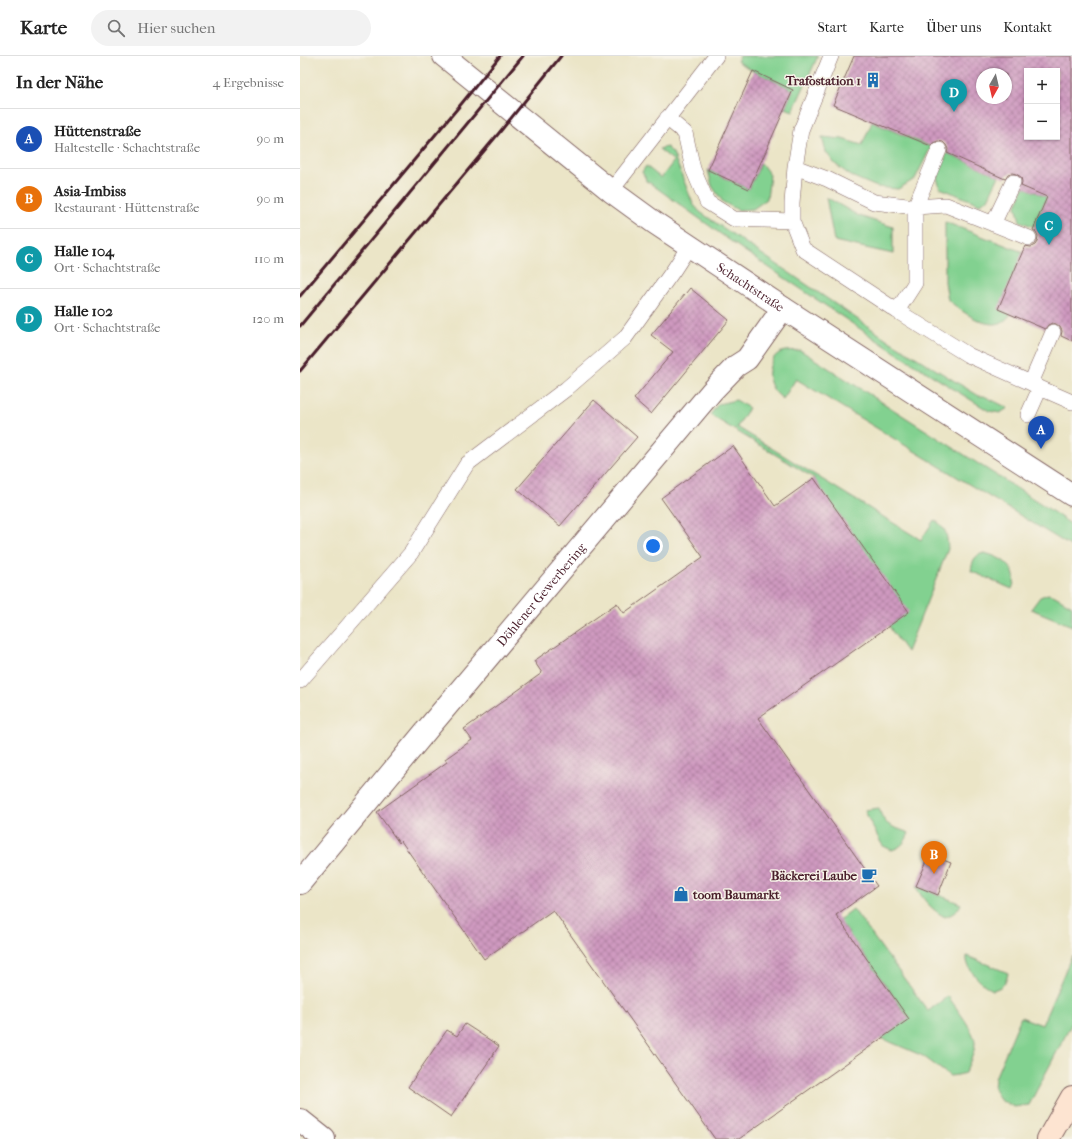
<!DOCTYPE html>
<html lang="de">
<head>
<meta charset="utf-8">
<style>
	:root { --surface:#fff; --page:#f2f2f2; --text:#222; --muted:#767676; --line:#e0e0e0; --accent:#d93025 }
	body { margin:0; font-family:"IM FELL French Canon",serif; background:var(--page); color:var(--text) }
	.controls { position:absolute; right:12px; top:12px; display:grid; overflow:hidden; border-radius:0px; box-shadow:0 1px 3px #0004 }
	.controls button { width:36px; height:36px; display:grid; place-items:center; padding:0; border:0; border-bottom:1px solid var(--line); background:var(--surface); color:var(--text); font:20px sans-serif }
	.compass { position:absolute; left:676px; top:12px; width:36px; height:36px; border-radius:50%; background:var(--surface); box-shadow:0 1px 3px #0004; rotate:188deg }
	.you { position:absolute; left:353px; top:490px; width:14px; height:14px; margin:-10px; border:3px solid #fff; border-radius:50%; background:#1a73e8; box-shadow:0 0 0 6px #1a73e833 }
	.badge { display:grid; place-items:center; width:26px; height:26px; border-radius:50%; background:var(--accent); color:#fff; font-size:13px; font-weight:700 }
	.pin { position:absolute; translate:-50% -33px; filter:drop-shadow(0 1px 2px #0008) }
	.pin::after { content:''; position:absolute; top:21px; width:14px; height:12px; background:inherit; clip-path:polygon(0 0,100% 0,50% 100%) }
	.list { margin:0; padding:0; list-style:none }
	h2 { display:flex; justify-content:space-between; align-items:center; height:52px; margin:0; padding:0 16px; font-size:17px }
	h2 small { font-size:13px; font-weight:400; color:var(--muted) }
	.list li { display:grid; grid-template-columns:26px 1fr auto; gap:12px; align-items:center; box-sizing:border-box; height:60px; padding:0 16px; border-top:1px solid var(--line) }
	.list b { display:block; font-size:15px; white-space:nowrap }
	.list p { margin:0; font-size:13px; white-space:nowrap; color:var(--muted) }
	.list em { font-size:13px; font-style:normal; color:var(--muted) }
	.icon { flex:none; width:22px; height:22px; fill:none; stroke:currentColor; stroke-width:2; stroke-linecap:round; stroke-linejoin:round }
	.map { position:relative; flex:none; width:772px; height:1083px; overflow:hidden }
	header { display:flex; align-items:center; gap:24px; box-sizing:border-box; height:56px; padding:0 20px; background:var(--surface); border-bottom:1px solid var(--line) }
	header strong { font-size:19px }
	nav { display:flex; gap:22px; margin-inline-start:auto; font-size:14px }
	.search { width:280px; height:36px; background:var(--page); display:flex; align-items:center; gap:10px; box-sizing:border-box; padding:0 14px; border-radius:22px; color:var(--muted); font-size:15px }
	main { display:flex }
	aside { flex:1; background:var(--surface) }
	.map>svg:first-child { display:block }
	.green { fill:#82d190; stroke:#66785e }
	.building { fill:url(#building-cross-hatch); fill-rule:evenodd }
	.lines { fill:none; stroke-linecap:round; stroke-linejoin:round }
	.lane-casing { stroke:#826462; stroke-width:16 }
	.street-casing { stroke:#826462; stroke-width:24 }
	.secondary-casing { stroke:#826462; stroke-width:24 }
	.lane { stroke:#fff; stroke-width:15 }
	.street { stroke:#fff; stroke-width:22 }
	.secondary { stroke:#fde4d1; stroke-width:22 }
	.rail { stroke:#4a1f2b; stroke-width:3 }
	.labels { text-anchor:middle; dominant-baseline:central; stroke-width:3; stroke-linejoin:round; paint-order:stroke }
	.poi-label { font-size:13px; font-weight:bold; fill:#4a1f2b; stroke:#f7f3e8; text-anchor:end }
	.street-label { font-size:13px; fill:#4a1f2b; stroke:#f7f3e8 }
</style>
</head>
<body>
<header>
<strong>Karte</strong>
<div class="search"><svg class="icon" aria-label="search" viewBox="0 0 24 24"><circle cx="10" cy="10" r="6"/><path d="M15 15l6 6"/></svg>Hier suchen</div>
<nav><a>Start</a><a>Karte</a><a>Über uns</a><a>Kontakt</a></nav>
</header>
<main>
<aside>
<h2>In der Nähe<small>4 Ergebnisse</small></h2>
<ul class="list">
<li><span class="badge" style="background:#1a4fb4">A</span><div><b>Hüttenstraße</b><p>Haltestelle · Schachtstraße</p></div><em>90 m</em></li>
<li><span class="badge" style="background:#e8710a">B</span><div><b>Asia-Imbiss</b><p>Restaurant · Hüttenstraße</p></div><em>90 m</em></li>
<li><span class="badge" style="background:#0f9aa8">C</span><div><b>Halle 104</b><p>Ort · Schachtstraße</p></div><em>110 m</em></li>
<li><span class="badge" style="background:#0f9aa8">D</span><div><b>Halle 102</b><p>Ort · Schachtstraße</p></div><em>120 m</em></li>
</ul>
</aside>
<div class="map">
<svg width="772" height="1083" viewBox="0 0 772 1083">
	<defs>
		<pattern id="building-cross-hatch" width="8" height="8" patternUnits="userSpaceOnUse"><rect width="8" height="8" fill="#cf9ac0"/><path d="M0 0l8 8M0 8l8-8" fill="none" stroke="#aa7d9c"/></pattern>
	</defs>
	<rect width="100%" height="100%" fill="#f7f3e8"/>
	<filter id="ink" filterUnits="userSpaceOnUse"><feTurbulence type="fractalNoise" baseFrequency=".025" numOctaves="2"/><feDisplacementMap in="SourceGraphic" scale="8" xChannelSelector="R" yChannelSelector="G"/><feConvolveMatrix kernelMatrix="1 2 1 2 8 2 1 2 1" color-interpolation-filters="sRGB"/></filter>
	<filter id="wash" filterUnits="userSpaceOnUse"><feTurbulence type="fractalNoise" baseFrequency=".012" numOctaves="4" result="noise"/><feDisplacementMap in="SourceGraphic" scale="16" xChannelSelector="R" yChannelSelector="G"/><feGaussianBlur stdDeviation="0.9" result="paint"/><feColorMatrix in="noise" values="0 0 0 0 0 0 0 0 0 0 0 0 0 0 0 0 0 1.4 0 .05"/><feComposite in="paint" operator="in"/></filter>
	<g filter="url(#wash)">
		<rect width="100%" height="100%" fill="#ebe5c7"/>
		<path class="green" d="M 440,0 L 518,0 L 493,55 L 485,52 L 493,34 L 453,15 L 437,5 Z
			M 572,66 L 631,91 L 615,123 L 598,133 L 577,131 L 551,120 L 535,108 L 526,96 L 522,81 L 542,83 L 562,89 Z
			M 367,91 L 373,97 L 393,148 L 400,156 L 591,286 L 679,340 L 684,340 L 708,352 L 700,357 L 689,355 L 663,339 L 587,291 L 443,194 L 347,125 L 342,116 L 346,110 L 361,122 L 374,105 L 359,93 Z
			M 647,97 L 699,120 L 688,143 L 680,148 L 640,132 L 637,122 Z
			M 461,107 L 470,119 L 467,143 L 453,153 L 438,154 L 423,146 L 412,130 L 408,114 L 449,133 Z
			M 724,131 L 747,141 L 734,171 L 720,165 L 716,150 Z
			M 526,141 L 559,160 L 593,171 L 593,198 L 534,185 Z
			M 645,166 L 723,196 L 711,258 C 709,260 707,263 704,265 C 688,276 660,254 648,244 L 645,226 Z
			M 500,294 L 743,449 L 772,469 L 772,491 L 496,323 L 483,343 C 478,339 472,334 470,326 C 466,317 471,300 481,296 C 486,294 494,295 500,294 Z
			M 436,344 L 449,352 L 437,371 L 621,484 L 634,464 C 647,471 647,480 648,493 L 607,596 L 592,575 L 514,422 L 410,359 L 418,348 Z
			M 684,497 C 702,501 721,513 712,533 L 671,515 C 673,505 673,500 684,497 Z
			M 748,538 L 755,540 L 772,550 L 772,570 L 731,553 L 740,541 Z
			M 579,752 C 584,771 592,770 609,777 C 605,787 601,791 592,794 L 583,790 L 580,785 L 569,764 L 565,754 Z
			M 616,830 L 661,848 C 657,856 653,858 645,861 C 633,855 621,842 616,830 Z
			M 553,853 L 628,955 L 648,940 C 655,951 675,975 675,987 C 675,997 669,1007 665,1017 L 658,1019 L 650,1020 L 623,1000 L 581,982 L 609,962 L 539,864 Z
			M 772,899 L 772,967 L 729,1049 L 714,1051 L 700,1044 L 694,1033 L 695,1022 L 721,961 L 742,969 Z
			M 667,900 L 708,917 C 706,928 703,931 693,934 C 682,929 665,913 667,900 Z"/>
		<g id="blocks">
			<path class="building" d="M 554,0 L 772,0 L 772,285 L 761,280 L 762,275 L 760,271 L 756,268 L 752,267 L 748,269 L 745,273 L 698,253 L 725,190 L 731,191 L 735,189 L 737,186 L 738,180 L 736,176 L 733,174 L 747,141 L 721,130 L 722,126 L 721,121 L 716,118 L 712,117 L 708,118 L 705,123 L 647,97 L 648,93 L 646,89 L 643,86 L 638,85 L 633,87 L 631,90 L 533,49 ZM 727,15 L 757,15 L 757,81 L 727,81 ZM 682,18 L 706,18 L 706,42 L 682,42 Z
				M 453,15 L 493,34 L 449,133 L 408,114 Z
				M 390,232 L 429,264 L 351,358 L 334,343 L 373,296 L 351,279 Z
				M 294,344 L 337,381 L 260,470 L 217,433 Z
				M 433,390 L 475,450 L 514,422 L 609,556 L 458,662 L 577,830 L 536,859 L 609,963 L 439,1083 L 415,1083 L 253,854 L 184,903 L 101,785 L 99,787 L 77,756 L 147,706 L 145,703 L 172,684 L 164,673 L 242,617 L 234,605 L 317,547 L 324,557 L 403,501 L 361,442 Z
				M 630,798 L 651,806 L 638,839 L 616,830 Z
				M 165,968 L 199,990 L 151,1061 L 108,1031 L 147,974 L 157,980 Z"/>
		</g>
	</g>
	<g filter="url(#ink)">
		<use href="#blocks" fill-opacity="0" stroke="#826462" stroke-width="1"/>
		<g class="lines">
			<defs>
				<path id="lane" d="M 367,62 L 385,77 L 393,113 L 407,146 L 434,163 L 492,165 L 492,147 L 495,111
					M 639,94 L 615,151 L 646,149 L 729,182
					M 311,135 L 416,0
					M 492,165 L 503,193 L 597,255 L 615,227 L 615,151 L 574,146 L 527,123 L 495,111 L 501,74 L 531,0
					M 693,168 L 713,126
					M 597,255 L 668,299 L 731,327 L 753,276
					M 740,332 L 772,346
					M 728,359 L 740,332 L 731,327
					M 0,625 L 111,497 L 167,408 L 266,333 L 325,282 L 373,215 L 390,189"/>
				<g id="street">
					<path id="s1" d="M 144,0 L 311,135 L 355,167 L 483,252 L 772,439"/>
					<path id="s2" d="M 0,827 L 130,670 L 412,335 L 436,310 L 447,303 L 483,252"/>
					<path d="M 0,1064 L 24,1083"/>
				</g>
				<path id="secondary" d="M 748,1083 L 772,1041"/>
			</defs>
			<use href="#lane" class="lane-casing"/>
			<use href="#street" class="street-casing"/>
			<use href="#secondary" class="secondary-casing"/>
			<use href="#lane" class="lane"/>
			<use href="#street" class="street"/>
			<use href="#secondary" class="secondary"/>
			<path class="rail" d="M 0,240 L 162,47 L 200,0
				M 0,270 L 223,0
				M 0,315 L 199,77 L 261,0"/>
		</g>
	</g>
	<defs>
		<symbol id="building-bare" viewBox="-9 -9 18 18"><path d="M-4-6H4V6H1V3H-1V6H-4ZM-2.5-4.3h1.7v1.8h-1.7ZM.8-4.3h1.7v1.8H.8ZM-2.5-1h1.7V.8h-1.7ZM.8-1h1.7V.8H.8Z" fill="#1f6fb2" stroke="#f7f3e8" stroke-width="2.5" paint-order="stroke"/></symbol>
		<symbol id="cafe-bare" viewBox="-9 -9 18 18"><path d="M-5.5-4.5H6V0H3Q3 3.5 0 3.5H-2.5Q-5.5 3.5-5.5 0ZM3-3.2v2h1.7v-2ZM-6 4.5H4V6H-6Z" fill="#1f6fb2" stroke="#f7f3e8" stroke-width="2.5" paint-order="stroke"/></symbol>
		<symbol id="shop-bare" viewBox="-9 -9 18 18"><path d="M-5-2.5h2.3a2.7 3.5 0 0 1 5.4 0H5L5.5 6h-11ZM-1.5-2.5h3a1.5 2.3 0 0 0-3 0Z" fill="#1f6fb2" stroke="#f7f3e8" stroke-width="2.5" paint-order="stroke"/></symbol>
	</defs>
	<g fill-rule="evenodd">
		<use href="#building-bare" x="562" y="13" width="22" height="22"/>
		<use href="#cafe-bare" x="558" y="808" width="22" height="22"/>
		<use href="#shop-bare" x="370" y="827" width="22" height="22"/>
	</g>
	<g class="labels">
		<g class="poi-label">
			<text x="561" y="24">Trafostation 1</text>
			<text x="557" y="819">Bäckerei Laube</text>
			<text x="393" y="838" text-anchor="start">toom Baumarkt</text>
		</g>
		<g class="street-label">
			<text stroke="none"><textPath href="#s1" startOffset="384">Schachtstraße</textPath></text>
			<text stroke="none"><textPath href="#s2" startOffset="376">Döhlener Gewerbering</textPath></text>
		</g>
	</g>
</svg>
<div class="controls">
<button>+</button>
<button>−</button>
</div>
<svg class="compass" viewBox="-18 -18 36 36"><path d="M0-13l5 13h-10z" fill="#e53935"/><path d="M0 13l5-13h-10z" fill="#767676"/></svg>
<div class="you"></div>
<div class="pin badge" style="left:741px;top:393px;background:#1a4fb4">A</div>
<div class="pin badge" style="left:634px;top:818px;background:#e8710a">B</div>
<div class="pin badge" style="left:749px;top:189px;background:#0f9aa8">C</div>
<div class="pin badge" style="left:654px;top:56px;background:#0f9aa8">D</div>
</div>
</main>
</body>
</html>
